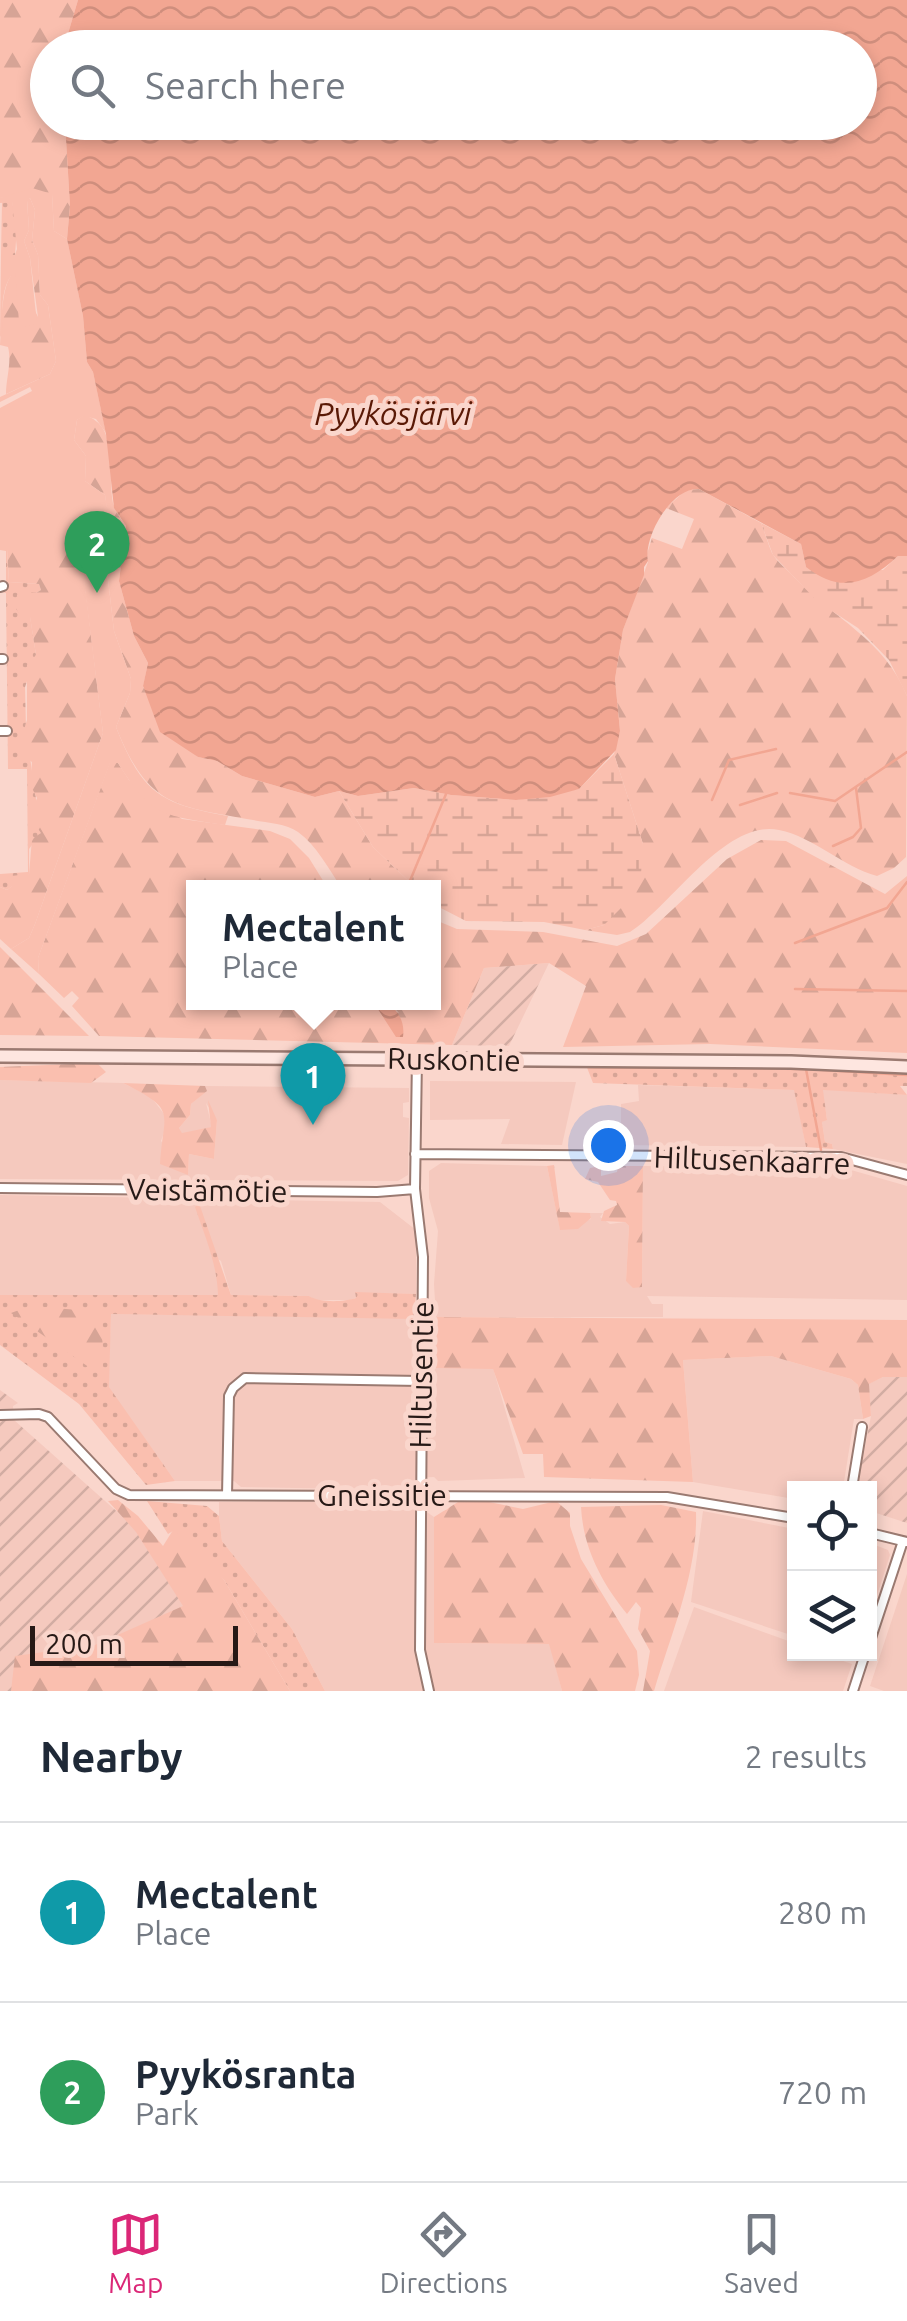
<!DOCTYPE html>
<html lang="en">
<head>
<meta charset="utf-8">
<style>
	:root { --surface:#fff; --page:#f6f6f7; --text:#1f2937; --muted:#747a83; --line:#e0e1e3; --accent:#db2777 }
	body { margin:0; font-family:Ubuntu,sans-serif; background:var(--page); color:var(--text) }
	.controls { position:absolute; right:30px; bottom:30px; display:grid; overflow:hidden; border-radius:0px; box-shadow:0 5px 15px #0003 }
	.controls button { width:90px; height:90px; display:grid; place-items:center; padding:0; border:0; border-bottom:2px solid var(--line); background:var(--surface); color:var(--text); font:50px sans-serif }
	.scale { position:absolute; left:30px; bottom:25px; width:208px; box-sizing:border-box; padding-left:10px; border:5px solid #261916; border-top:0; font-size:28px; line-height:35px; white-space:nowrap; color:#261916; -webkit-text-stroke:8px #fad6cc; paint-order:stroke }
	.you { position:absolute; left:608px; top:1145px; width:35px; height:35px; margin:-25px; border:8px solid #fff; border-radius:50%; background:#1a73e8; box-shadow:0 0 0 15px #1a73e833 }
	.badge { display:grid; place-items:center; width:65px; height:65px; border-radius:50%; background:var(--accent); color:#fff; font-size:32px; font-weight:700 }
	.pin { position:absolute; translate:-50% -82px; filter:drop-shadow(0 2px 5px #0008) }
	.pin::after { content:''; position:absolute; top:52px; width:35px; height:30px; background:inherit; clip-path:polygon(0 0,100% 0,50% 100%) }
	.popup { position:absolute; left:186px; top:880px; width:255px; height:130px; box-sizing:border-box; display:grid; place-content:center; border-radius:0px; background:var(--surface); filter:drop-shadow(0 2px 8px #0005); font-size:32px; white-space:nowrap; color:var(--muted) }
	.popup b { font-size:38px; color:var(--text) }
	.popup::after { content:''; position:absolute; left:50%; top:100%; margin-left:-20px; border:20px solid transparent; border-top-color:var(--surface) }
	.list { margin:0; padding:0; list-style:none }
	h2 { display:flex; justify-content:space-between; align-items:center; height:130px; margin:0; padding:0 40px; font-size:42px }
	h2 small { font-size:32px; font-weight:400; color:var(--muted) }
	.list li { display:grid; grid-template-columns:65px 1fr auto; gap:30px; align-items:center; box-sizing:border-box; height:180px; padding:0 40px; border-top:2px solid var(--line) }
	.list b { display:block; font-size:38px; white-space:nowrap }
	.list p { margin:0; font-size:32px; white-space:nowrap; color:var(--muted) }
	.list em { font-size:32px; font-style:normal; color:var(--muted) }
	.icon { flex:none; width:55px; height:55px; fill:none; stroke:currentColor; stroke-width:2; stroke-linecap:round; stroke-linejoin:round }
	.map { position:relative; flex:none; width:907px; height:1691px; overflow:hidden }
	.search { position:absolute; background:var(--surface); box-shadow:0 5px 15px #0003; left:30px; right:30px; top:30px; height:110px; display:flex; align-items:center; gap:25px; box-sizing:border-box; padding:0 35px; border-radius:55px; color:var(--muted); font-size:38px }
	.sheet { height:490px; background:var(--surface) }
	nav { display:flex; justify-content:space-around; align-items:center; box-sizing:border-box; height:140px; border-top:2px solid var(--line); background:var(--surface); font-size:28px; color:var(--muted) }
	nav a { display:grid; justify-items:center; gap:5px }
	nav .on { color:var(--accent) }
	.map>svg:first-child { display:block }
	.built { fill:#f5c9be }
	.industrial { fill:url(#industrial-furrows) }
	.grass { fill:url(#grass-dots) }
	.forest { fill:url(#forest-firs) }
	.wetland { fill:url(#wetland-marsh) }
	.green { fill:#fabfaf }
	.water { fill:url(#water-waves) }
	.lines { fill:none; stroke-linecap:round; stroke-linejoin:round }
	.stream { stroke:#f2a692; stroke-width:2.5 }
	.street-casing { stroke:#9a7a71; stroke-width:12 }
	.secondary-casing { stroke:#9a7a71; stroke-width:16 }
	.street { stroke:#fff; stroke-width:8 }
	.secondary { stroke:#fee6e0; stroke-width:11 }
	.labels { text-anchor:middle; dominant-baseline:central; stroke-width:10; stroke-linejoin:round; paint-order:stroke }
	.street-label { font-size:30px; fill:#261916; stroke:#fad6cc }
	.water-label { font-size:32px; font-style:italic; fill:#5a1906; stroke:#fad6cc }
</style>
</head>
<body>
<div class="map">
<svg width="907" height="1691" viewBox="0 0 907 1691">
	<defs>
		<pattern id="industrial-furrows" width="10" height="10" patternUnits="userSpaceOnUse" patternTransform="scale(2.5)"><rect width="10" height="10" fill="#f5c9be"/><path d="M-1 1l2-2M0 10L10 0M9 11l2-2" fill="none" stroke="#d2aca3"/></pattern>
		<pattern id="grass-dots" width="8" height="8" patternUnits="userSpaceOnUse" patternTransform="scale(2.5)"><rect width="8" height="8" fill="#fabfaf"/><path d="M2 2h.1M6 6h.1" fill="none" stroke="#d6a496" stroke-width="1.8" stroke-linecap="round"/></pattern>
		<pattern id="forest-firs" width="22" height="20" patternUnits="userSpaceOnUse" patternTransform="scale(2.5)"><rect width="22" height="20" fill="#fabfaf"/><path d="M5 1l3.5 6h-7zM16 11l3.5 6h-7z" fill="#d6a496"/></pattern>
		<pattern id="wetland-marsh" width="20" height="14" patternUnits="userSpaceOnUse" patternTransform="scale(2.5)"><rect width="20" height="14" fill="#fabfaf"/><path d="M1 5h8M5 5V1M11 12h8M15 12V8" fill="none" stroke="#d6a496"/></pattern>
		<pattern id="water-waves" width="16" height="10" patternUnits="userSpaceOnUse" patternTransform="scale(2.5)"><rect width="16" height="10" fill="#f2a692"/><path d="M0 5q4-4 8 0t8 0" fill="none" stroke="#cf8e7d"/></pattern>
	</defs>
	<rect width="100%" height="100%" fill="#fad6cc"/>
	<path class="built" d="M 0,1080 L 123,1083 L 151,1097 L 164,1114 L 167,1124 L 161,1141 L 188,1174 L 189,1154 L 214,1159 L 217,1120 L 206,1103 L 212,1127 L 182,1134 L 179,1128 L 190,1115 L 191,1104 L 206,1091 L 205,1086 L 409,1088 L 409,1102 L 403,1103 L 403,1117 L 409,1118 L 408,1175 L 398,1181 L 0,1179 Z
		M 430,1081 L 576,1082 L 562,1145 L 501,1144 L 510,1119 L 430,1120 Z
		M 638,1085 L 795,1090 L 806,1147 L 621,1145 L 621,1104 L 639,1101 Z
		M 822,1089 L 907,1095 L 907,1164 L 833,1149 L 832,1144 L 825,1142 L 822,1122 L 827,1119 Z
		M 441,1163 L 547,1166 L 560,1229 L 591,1219 L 590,1213 L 603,1213 L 600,1217 L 610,1224 L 625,1222 L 629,1226 L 626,1281 L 642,1286 L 643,1166 L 844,1168 L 907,1186 L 907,1300 L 647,1296 L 652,1304 L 663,1304 L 663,1317 L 437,1317 L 493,1368 L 525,1478 L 438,1481 L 434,1477 L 416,1478 L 408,1490 L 241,1487 L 234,1481 L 175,1481 L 108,1387 L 111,1314 L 436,1317 L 434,1284 L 438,1231 L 429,1198 L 429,1171 Z
		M 0,1195 L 380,1202 L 416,1230 L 416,1294 L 355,1293 L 356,1298 L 350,1300 L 315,1300 L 309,1296 L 231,1295 L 221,1261 L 211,1255 L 218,1265 L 218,1295 L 0,1295 Z
		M 771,1356 L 851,1379 L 858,1385 L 863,1419 L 854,1419 L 843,1488 L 794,1488 L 794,1499 L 693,1482 L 683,1360 Z
		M 411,1501 L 434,1517 L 434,1643 L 550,1644 L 562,1691 L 325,1691 L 292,1629 L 222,1541 L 219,1516 L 219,1502 Z
		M 703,1511 L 794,1529 L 794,1636 L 691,1602 Z
		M 870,1543 L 888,1550 L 890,1555 L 870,1617 Z
		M 907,1574 L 907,1691 L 884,1691 L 870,1686 Z
		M 694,1607 L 794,1643 L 794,1654 L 823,1654 L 852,1664 L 843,1691 L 664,1691 Z"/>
	<path class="industrial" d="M 549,963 L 509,1046 L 452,1045 L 484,968 Z
		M 883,1377 L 907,1377 L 907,1523 L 870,1511 L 870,1488 L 857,1488 L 871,1416 L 868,1384 Z
		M 0,1390 L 18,1403 L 13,1406 L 14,1420 L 150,1541 L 251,1691 L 0,1691 Z"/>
	<path class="grass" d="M 2,201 L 12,201 L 17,227 L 15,255 L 1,255 Z
		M 0,546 L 7,549 L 9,582 L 39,584 L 41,590 L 36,593 L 30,616 L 36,655 L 25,687 L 26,730 L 41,833 L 29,849 L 29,874 L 7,890 L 0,887 L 0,874 L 28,872 L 27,769 L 8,769 L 6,593 L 1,592 L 0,584 L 6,581 L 6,551 L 0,550 Z
		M 586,1065 L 806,1066 L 907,1072 L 907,1086 L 900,1086 L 907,1095 L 823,1090 L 827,1120 L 822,1122 L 825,1142 L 832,1144 L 833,1149 L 806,1147 L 794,1090 L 593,1083 Z
		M 199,1203 L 231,1295 L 309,1296 C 320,1303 344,1302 356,1298 L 355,1292 L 416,1294 L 414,1319 L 111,1314 L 109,1387 L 175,1481 L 146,1485 L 79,1404 L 0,1345 L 0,1295 L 218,1295 C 217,1263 205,1237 195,1207 Z
		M 147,1501 L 207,1506 L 219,1516 L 222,1541 L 292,1629 L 325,1691 L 290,1691 L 224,1580 L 173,1531 L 168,1534 Z"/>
	<path class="forest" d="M 0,0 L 78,0 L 64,47 L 48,48 L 48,122 L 65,123 L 70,206 L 67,239 L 54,231 L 52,194 L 0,198 Z
		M 30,198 L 35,210 L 32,240 L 38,255 L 40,295 L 48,305 L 56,361 L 50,374 L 6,394 C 6,378 12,362 8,347 L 0,345 C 2,323 0,285 15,270 L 38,317 L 30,258 L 24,241 L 29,230 L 27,200 Z
		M 84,415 C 122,426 106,477 114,506 C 116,513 122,520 126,526 L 119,581 L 134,636 L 148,663 L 143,687 L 186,747 L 198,757 L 217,761 L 242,776 L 315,797 L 339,791 L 373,847 L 415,887 L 341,887 C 328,868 317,846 298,832 C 286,823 267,823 253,820 C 175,806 148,807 116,727 L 130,693 L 131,679 L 114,631 L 102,527 L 109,526 L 105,495 L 85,481 L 86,456 L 74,440 L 77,420 Z
		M 699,489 L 761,523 C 765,533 768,544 772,553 C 777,562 787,569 794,577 C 833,618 885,640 907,696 L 906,857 L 894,868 L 877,876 C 843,867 814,837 779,830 C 726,818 670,907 630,932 L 617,935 L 585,930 L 604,925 L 643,844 L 614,754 L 620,731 L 615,679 L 623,630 L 648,562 L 647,554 L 652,538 L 682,549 L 694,519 L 666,508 L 686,490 Z
		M 78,530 L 103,733 L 35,924 L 29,938 L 11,949 L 0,939 L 0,887 L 7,890 L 12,886 L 8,880 L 11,876 L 29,874 L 32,839 L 41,833 C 29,814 28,824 37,798 L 31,786 L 32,762 L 17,752 L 27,720 L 27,665 L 36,655 L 30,617 L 20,614 L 16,609 L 17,595 L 22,590 L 36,593 L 41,590 L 39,584 L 9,582 L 7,549 Z
		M 110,762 L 118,763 L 129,780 L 182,819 L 270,831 L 290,839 L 309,858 L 327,887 L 193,888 L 193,1002 L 375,1003 L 399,1013 L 389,1003 L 433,1002 L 433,919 L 457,929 L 543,932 L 617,946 L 646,934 L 727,859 L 761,840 L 786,841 L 885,894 L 907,876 L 907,1053 L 710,1044 L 563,1047 L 586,986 L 549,963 L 484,968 L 452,1045 L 99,1036 L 72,1006 L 79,998 L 72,991 L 64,998 L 39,974 L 38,958 Z
		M 0,947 L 89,1036 L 0,1035 Z
		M 97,1063 L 106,1072 L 91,1083 L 0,1080 L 0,1067 Z
		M 123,1083 L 205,1086 L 207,1091 L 191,1104 L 190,1115 L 179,1128 L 182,1133 L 211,1127 L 208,1100 L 217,1120 L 214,1159 L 189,1154 L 188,1175 L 160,1164 C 163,1111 179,1111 123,1083 Z
		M 554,1165 L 560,1212 L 590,1213 L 591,1218 L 578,1229 L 560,1230 L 547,1166 Z
		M 601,1166 L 601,1176 L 617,1172 L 618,1166 L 643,1166 L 642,1287 L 633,1288 L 626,1281 L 629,1226 L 625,1222 L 601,1221 L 604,1211 L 617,1205 L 616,1201 L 610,1200 L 598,1182 L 585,1179 L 590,1168 Z
		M 30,1306 L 102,1312 L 103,1377 L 11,1313 Z
		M 437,1317 L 907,1320 L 907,1377 L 883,1377 L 869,1384 L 871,1416 L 863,1419 L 858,1385 L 851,1379 L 771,1356 L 683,1360 L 693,1482 L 544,1477 L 543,1454 L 523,1454 L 493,1369 L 436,1368 Z
		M 118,1500 L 138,1516 L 163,1546 L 173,1530 L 199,1549 L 224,1580 L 290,1691 L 11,1691 L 15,1656 L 95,1645 L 183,1606 L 136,1532 L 108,1501 Z
		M 458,1502 L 489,1502 L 523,1509 L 556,1501 L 570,1513 L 570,1526 L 581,1559 L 637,1651 L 639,1675 L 635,1691 L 562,1691 L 549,1644 L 434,1643 L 434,1517 Z
		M 661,1505 L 696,1512 C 698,1572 671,1634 654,1691 L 643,1691 L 650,1651 L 638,1629 L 641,1608 L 636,1602 L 627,1614 C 601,1582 583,1547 581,1507 Z"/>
	<path class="wetland" d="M 761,523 L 801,544 L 806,567 L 883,570 L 898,556 L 907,556 L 907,696 L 889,660 L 858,628 L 818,602 L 773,555 Z
		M 614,754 L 643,844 L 641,874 L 626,903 L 604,925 L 585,930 L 544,922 L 466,921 L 433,904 L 433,888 L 415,887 L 373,847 L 339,791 L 358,796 L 414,788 L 451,795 L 516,800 L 579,789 Z"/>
	<path class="green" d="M 32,188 L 52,194 L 54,231 L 67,239 L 83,316 L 87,362 L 93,372 L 106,433 L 96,419 L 84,416 L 77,420 L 74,440 L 86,456 L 85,481 L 105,495 L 110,526 L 102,528 L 114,631 L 131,679 L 130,693 L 116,727 C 142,793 160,804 228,816 L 225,825 C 165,816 151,817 118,763 L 110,763 L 38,958 L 39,974 L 11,949 L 29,938 L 35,924 L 103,733 L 80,550 L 0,550 L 0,408 L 32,391 L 30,387 L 0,402 L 0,397 L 50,374 L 56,361 L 48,305 L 40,295 L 38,255 L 32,240 L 35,210 L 30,198 L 27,201 L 29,230 L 24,241 L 30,258 L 37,324 L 25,327 L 19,322 L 15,271 C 0,286 2,311 3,333 L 0,337 L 1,255 L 15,255 L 17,249 L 12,202 L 0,203 L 0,198 Z"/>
	<path class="water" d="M 78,0 L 907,0 L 907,556 L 898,556 C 868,584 840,594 806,567 L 801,544 L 699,489 C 671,487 643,538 648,561 L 644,567 L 644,575 L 623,630 L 615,679 L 620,731 L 616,750 L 579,789 L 550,797 L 516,800 L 451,795 L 414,788 L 358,796 L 339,791 L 315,797 L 242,776 L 217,761 L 198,757 L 160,732 L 143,686 L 148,663 L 134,636 L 119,581 L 126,526 L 114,508 L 106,434 L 93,372 L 87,362 L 83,316 L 67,239 L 70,206 L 65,123 L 860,122 L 860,48 L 64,47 Z
		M 374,1003 L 389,1003 C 399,1013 405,1022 403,1037 L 396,1037 Z"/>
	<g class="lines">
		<path class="stream" d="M 790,793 L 835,801 L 907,752
			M 712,800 L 729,760 L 776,749
			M 740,805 L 777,793
			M 833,846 L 853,837 L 861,828 L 856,788
			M 407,888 L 446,794
			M 795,943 L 887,908 L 907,882
			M 795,989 L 907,991
			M 589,1067 L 806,1069 L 907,1075
			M 806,1069 L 821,1150"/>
		<defs>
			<path id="street" d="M 0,587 L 3,586
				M 0,659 L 3,659
				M 0,731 L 7,731
				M 417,1058 L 415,1189 L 423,1257 L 420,1650 L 429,1691
				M 415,1154 L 841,1157 L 907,1175
				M 0,1188 L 377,1192 L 415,1189
				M 0,1415 L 39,1414 L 48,1417 L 116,1489 L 129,1495 L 667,1497 L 794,1518
				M 852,1488 L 862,1427
				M 227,1495 L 229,1396 L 233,1388 L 245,1378 L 420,1381
				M 870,1533 L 907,1542
				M 870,1641 L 903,1541
				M 853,1691 L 865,1654"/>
			<path id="secondary" d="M 0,1056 L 791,1062 L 907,1067"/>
		</defs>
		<use href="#street" class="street-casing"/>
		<use href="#secondary" class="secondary-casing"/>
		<use href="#street" class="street"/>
		<use href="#secondary" class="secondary"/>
	</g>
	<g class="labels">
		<g class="street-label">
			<text transform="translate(454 1059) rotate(1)">Ruskontie</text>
			<text transform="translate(752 1160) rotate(2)">Hiltusenkaarre</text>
			<text transform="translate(207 1190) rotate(1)">Veistämötie</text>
			<text transform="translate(421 1375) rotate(-89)">Hiltusentie</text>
			<text x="382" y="1495">Gneissitie</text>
		</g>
		<g class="water-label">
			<text x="393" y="413">Pyykösjärvi</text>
		</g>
	</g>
</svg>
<div class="controls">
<button><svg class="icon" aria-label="locate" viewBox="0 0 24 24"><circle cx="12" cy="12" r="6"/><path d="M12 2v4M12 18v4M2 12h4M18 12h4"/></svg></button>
<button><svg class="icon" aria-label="layers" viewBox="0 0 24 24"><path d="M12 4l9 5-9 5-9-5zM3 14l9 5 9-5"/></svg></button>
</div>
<div class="scale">200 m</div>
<div class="you"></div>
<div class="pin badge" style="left:313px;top:1125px;background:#0f9aa8">1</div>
<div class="popup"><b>Mectalent</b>Place</div>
<div class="pin badge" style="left:97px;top:593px;background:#2e9e5b">2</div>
<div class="search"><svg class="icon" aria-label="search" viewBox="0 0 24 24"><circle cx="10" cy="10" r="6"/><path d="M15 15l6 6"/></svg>Search here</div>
</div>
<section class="sheet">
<h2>Nearby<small>2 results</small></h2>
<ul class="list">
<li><span class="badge" style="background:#0f9aa8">1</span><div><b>Mectalent</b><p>Place</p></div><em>280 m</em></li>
<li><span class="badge" style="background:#2e9e5b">2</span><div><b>Pyykösranta</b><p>Park</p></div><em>720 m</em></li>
</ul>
</section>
<nav>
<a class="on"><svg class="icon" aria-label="map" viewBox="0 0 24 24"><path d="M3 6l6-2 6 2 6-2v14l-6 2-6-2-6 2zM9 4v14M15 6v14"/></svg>Map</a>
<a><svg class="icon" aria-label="directions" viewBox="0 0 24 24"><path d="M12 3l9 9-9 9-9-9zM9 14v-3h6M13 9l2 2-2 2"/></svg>Directions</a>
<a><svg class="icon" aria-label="saved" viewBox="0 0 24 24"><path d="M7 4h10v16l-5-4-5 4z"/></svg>Saved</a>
</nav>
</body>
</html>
